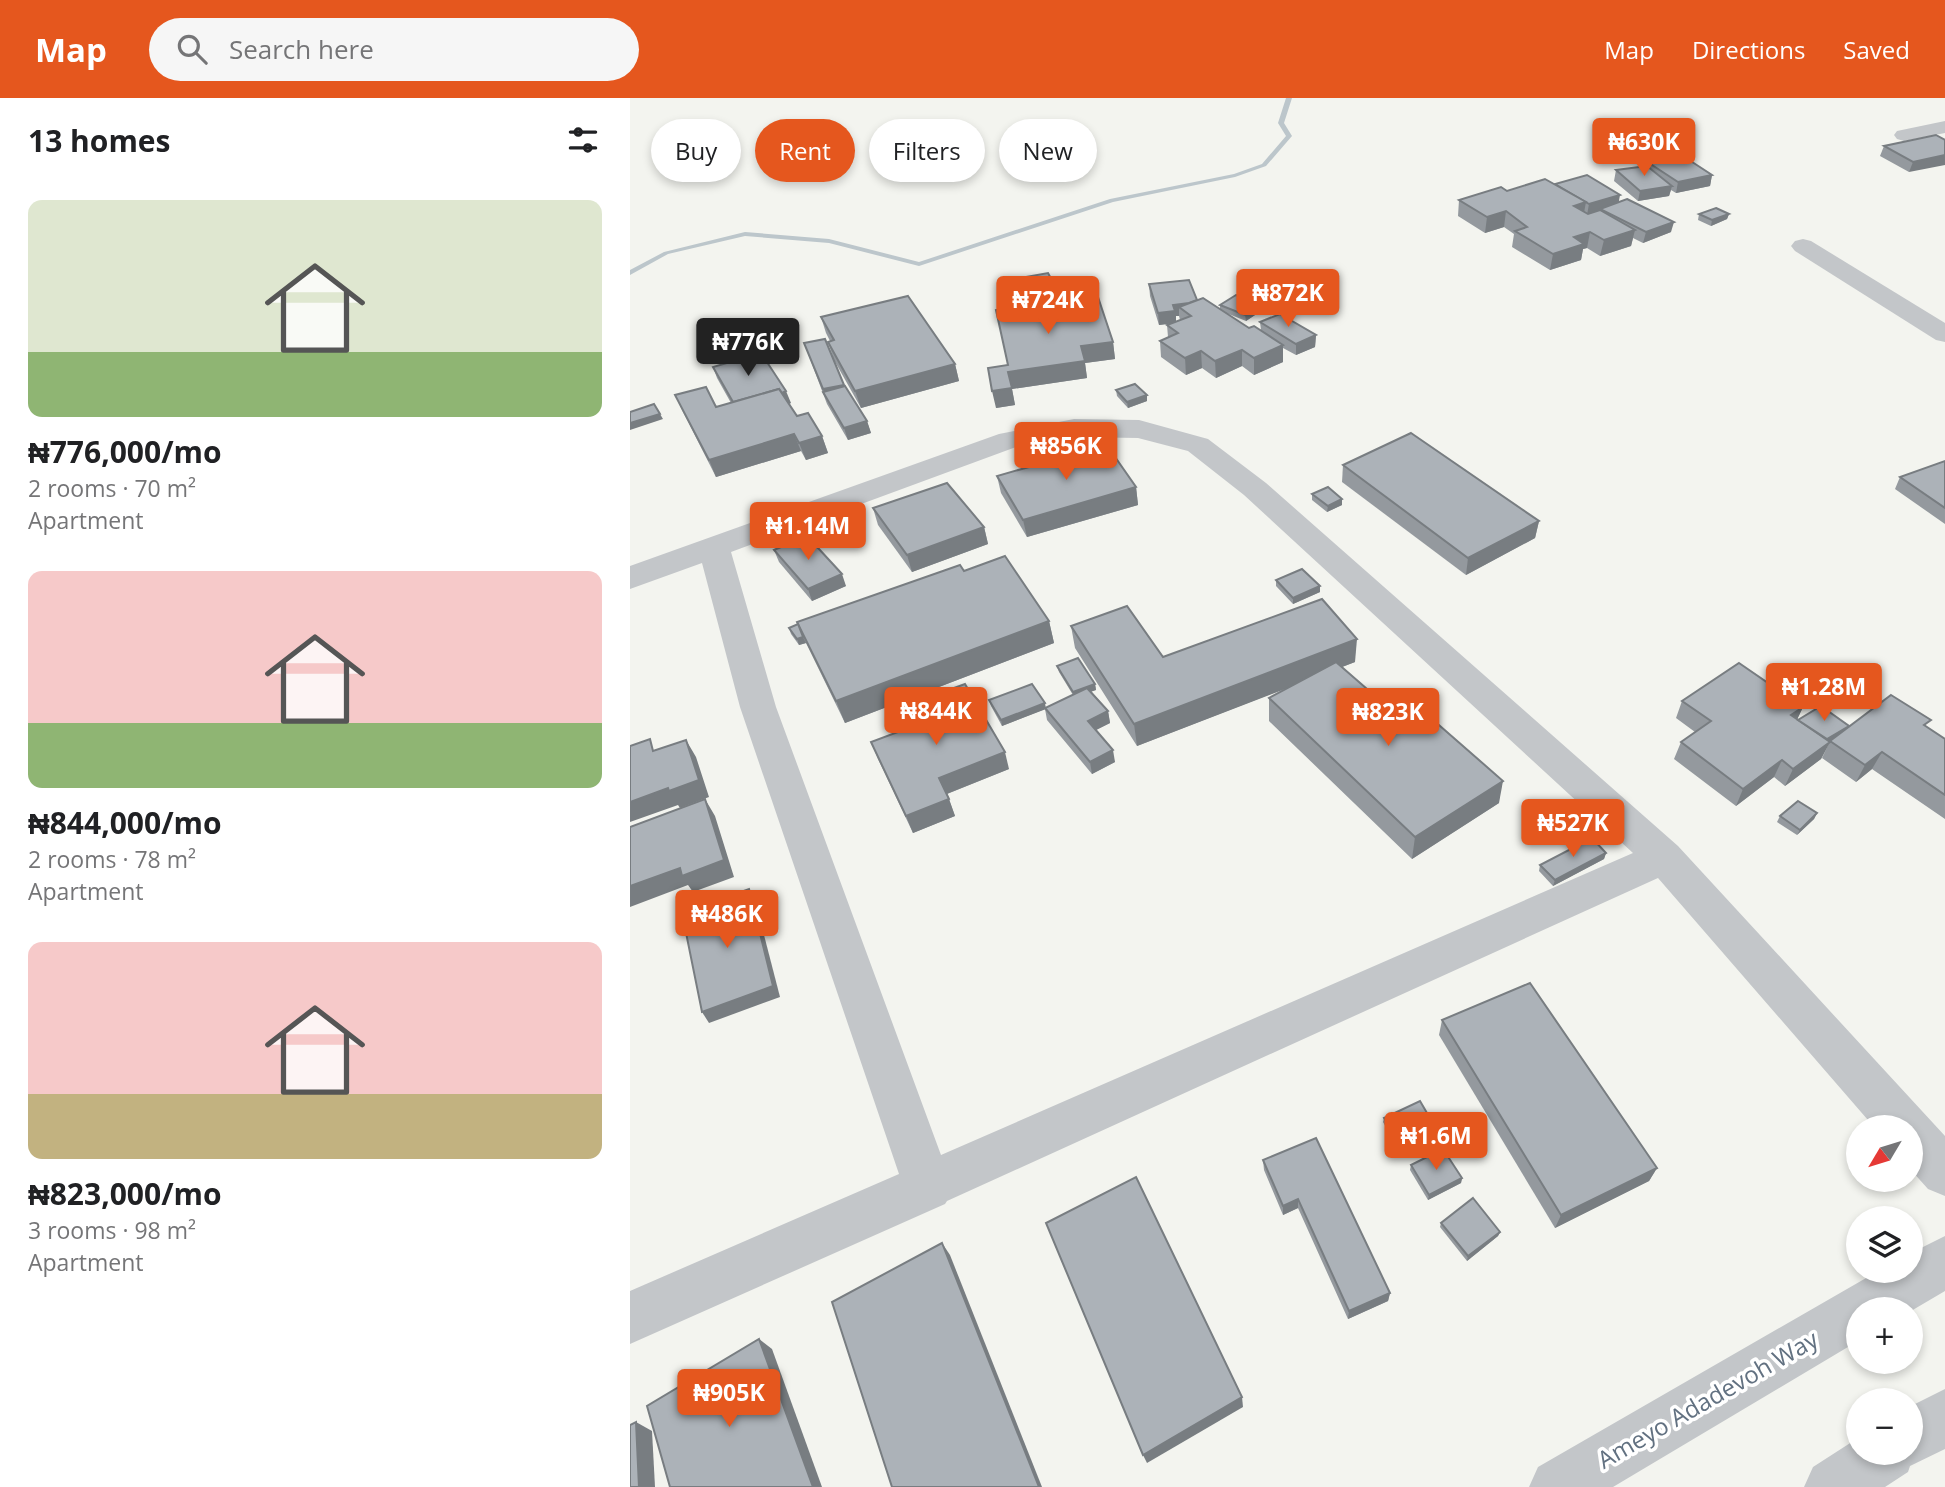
<!DOCTYPE html>
<meta charset="utf-8">
<style>
:root{--surface:#fff;--page:#f6f6f6;--text:#202124;--muted:#757577;--accent:#e5571e}
body{margin:0;font-family:"Open Sans",sans-serif;background:var(--page);color:var(--text);height:100vh;display:flex;flex-direction:column;font-size:26px;white-space:nowrap}
*{box-sizing:border-box;margin:0}
p{font-size:23px;color:var(--muted)}
.icon{flex:none;width:38px;height:38px;fill:none;stroke:currentColor;stroke-width:2;stroke-linecap:round;stroke-linejoin:round}
.map{position:relative;flex:1;overflow:hidden}
.details{display:flex;flex-direction:column;background:var(--surface);width:630px}
.details>*{flex:none}
.hud{position:absolute;left:21px;top:21px;width:665px;height:63px;display:flex;gap:14px}
.needle{width:46px;rotate:232deg}
.tools{position:absolute;left:1216px;top:1017px;display:grid;gap:14px}
.tools a{display:grid;place-items:center;width:77px;height:77px;border-radius:50%;background:var(--surface);box-shadow:0 4px 10px #0003;font-size:35px}
.price{position:absolute;translate:-50% -60px;padding:0 16px;border-radius:7px;background:var(--accent);color:#fff;font-size:23px;line-height:46px;filter:drop-shadow(0 2px 4px #0008)}
.price::after{content:'';position:absolute;left:50%;top:42px;width:21px;height:16px;margin-left:-10px;background:inherit;clip-path:polygon(0 0,100% 0,50% 100%)}
.price.selected{background:#222;color:#fff}
ul{padding:0;list-style:none}
li{display:grid;align-content:center;gap:14px;height:371px;padding:0 28px}
li span{display:grid;place-items:center;height:217px;border-radius:14px;color:#555}
li>.icon{margin-inline-start:auto}
span .icon{width:126px;height:126px;fill:#fffc;stroke-width:1}
li b{font-size:30px}
h2{display:flex;justify-content:space-between;align-items:center;height:84px;padding:0 28px;font-size:30px}
.tag{padding:0 24px;border-radius:32px;background:var(--surface);box-shadow:0 4px 10px #0003;font-size:24px;line-height:63px}
.tag.selected{background:var(--accent);color:#fff}
header{display:flex;align-items:center;gap:42px;box-sizing:border-box;height:98px;padding:0 35px;background:var(--accent);color:#fff}
header strong{font-size:33px}
nav{display:flex;gap:38px;margin-inline-start:auto;font-size:24px}
.search{width:490px;height:63px;background:var(--page);display:flex;align-items:center;gap:18px;box-sizing:border-box;padding:0 24px;border-radius:38px;color:var(--muted);font-size:26px}
main{display:flex;flex:1;min-height:0}
.map>svg:first-child{display:block}
.lines{fill:none;stroke-linecap:round;stroke-linejoin:round}
.stream{fill:#bcc6cb;fill-rule:evenodd}
.minor{fill:#c3c6c9;fill-rule:evenodd}
.wall{fill:#94999e;fill-rule:evenodd}
.shaded-wall{fill:#787d81}
.building{fill:#acb2b8;stroke:#787d81;stroke-width:2}
.labels{text-anchor:middle;stroke-width:7;stroke-linejoin:round;paint-order:stroke}
.near-street-label{font-size:24px;fill:#627181;stroke:#fff}
</style>
<header>
<strong>Map</strong>
<div class="search"><svg class="icon" aria-label="search" viewBox="0 0 24 24"><circle cx="10" cy="10" r="6"/><path d="M15 15l6 6"/></svg>Search here</div>
<nav><a>Map</a><a>Directions</a><a>Saved</a></nav>
</header>
<main>
<section class="details">
<h2>13 homes<svg class="icon" aria-label="filters" viewBox="0 0 24 24"><path d="M4 7h16M4 17h16"/><circle cx="9" cy="7" r="2"/><circle cx="15" cy="17" r="2"/></svg></h2>
<ul>
<li><span style="background:linear-gradient(#dfe7d0 70%,#8fb573 0)"><svg class="icon" aria-label="home" viewBox="0 0 24 24"><path d="M3 11l9-7 9 7M6 9v11h12V9"/></svg></span><div><b>₦776,000/mo</b><p>2 rooms · 70 m²</p><p>Apartment</p></div></li>
<li><span style="background:linear-gradient(#f6c9c9 70%,#8fb573 0)"><svg class="icon" aria-label="home" viewBox="0 0 24 24"><path d="M3 11l9-7 9 7M6 9v11h12V9"/></svg></span><div><b>₦844,000/mo</b><p>2 rooms · 78 m²</p><p>Apartment</p></div></li>
<li><span style="background:linear-gradient(#f6c9c9 70%,#c2b280 0)"><svg class="icon" aria-label="home" viewBox="0 0 24 24"><path d="M3 11l9-7 9 7M6 9v11h12V9"/></svg></span><div><b>₦823,000/mo</b><p>3 rooms · 98 m²</p><p>Apartment</p></div></li>
</ul>
</section>
<div class="map">
<svg width="1315" height="1389" viewBox="0 0 1315 1389">
<rect width="100%" height="100%" fill="#f3f4ef"/>
<g class="lines">
<path class="stream" d="M656,0H662L654,25L662,38L636,68L605,79L483,104L289,168L199,145L115,138L38,156L0,177V172L34,154L115,134L199,141L289,164L480,101L604,76L632,66L656,38L648,25Z"/>
<g class="minor">
<path d="M1315,23V35L1274,43L1267,41L1264,37L1267,33Z"/>
<path d="M1173,141L1181,143L1315,225V244L1306,242L1165,153L1161,148L1165,143Z"/>
<path d="M444,321L509,322L578,341L636,385L1048,748L1315,1038V1098L1298,1091L1281,1072V1029H1244L1028,780L317,1103L315,1106L0,1246V1193L269,1076L110,609L72,465L0,491V468L369,336ZM444,339L508,340L558,353L614,397L1003,755L311,1057L146,609L101,454L386,349Z"/>
<path d="M1315,1138V1193L1281,1213L1228,1211V1243L983,1389H899L908,1369L1250,1172H1281V1155Z"/>
<path d="M1315,1291V1351L1280,1368L1278,1374L1255,1389H1174L1183,1369L1228,1340V1354H1281V1308Z"/>
</g>
</g>
<g class="wall">
<path d="M1306,37L1279,74L1250,58L1254,48Z"/>
<path d="M1019,65L1082,77L1080,88L1046,95L1041,92L1039,98L1008,103L984,83L986,72L1018,69Z"/>
<path d="M925,86L989,104L1041,134L1013,145L1003,140L1001,148L970,158L957,150L953,151L951,162L920,172L882,149L884,136L874,129L855,135L828,118L829,102L877,93L925,87Z"/>
<path d="M1069,116H1099L1097,121L1081,128L1068,122Z"/>
<path d="M373,183L431,199L432,204L483,244L485,261L455,265L457,280L382,291L385,307L366,310L378,267L383,210L375,194Z"/>
<path d="M519,186L567,202L590,211V207L631,213L616,223L596,215L619,230L631,232L630,224L686,237L685,249L666,257L653,250V264L624,277L612,268L586,280L572,270L556,277L531,259L530,243L538,239L537,227L543,225L529,227L520,198ZM546,218H549L550,222L546,224Z"/>
<path d="M191,219L325,266L329,283L231,310L204,262L214,288L237,323L241,335L218,342L197,306L174,245L203,259L198,244L200,243L196,235Z"/>
<path d="M83,269L161,305L159,306L167,318L192,338L198,355L176,362L171,353L86,379L53,314L45,297L86,309L101,305L87,280Z"/>
<path d="M486,292L517,303L498,310L487,298Z"/>
<path d="M1315,363V426L1265,391L1270,379Z"/>
<path d="M713,367L909,423L905,440L836,477L712,384Z"/>
<path d="M367,378L506,389L508,407L397,439L371,395Z"/>
<path d="M682,396L712,407L697,414L682,402Z"/>
<path d="M243,410L354,429L358,446L282,474L248,427Z"/>
<path d="M144,452L216,488L182,503L149,464Z"/>
<path d="M334,473L419,523L424,545L215,625L176,545L169,547L161,536L159,530Z"/>
<path d="M646,482L690,488V494L663,506L646,488Z"/>
<path d="M441,528L533,559L725,564L712,569L869,705L782,761L639,623V600L659,589L507,648L445,550Z"/>
<path d="M427,568L465,586L466,592L461,593L478,613L480,625L466,632L485,664L462,676L417,622L415,611L372,628L361,608L359,602L416,610L443,597L429,574Z"/>
<path d="M1052,603L1173,609L1167,621L1219,628L1217,630L1297,629L1315,641V721L1242,671L1226,684L1192,660L1200,643L1191,661L1155,688L1144,679L1106,708L1044,661L1051,644L1065,634L1046,620Z"/>
<path d="M274,608L379,671L317,696L325,718L283,735L248,661L241,644L282,629Z"/>
<path d="M1187,715L1184,721L1167,737L1147,724L1150,718Z"/>
<path d="M976,755L974,761L923,788L909,773L910,767Z"/>
<path d="M812,922L1027,1070L1019,1083L925,1130L809,937Z"/>
<path d="M754,1020L803,1032L767,1049L753,1024Z"/>
<path d="M633,1062L760,1195L758,1203L718,1221L668,1110L653,1117L634,1072Z"/>
<path d="M781,1067L832,1080L831,1085L798,1102L780,1072Z"/>
<path d="M811,1125L870,1134L868,1138L837,1163L810,1129Z"/>
</g>
<g class="shaded-wall">
<path d="M1315,57V67L1279,74L1283,64Z"/>
<path d="M1082,77L1080,88L1046,95L1048,84Z"/>
<path d="M1042,88L1039,98L1008,103L1010,93Z"/>
<path d="M990,97L988,108L970,111L969,113L957,117L959,106Z"/>
<path d="M956,104L953,120L944,108Z"/>
<path d="M876,113L874,129L855,135L857,119Z"/>
<path d="M1099,116L1097,121L1081,128L1082,122Z"/>
<path d="M1044,124L1041,134L1013,145L1016,134Z"/>
<path d="M1005,132L1001,148L970,158L974,142Z"/>
<path d="M960,134L957,150L953,151L951,162L920,172L923,156L944,139Z"/>
<path d="M431,199L433,210L388,219L385,207Z"/>
<path d="M567,204L549,209V218H546V225L529,227L528,215L543,207Z"/>
<path d="M631,207V213L616,223L615,217Z"/>
<path d="M686,237L685,249L666,257V246Z"/>
<path d="M483,244L485,261L455,265L457,280L382,291L385,307L366,310L362,293L378,274L451,248Z"/>
<path d="M653,247V264L624,277V260Z"/>
<path d="M612,252V268L586,280L585,263Z"/>
<path d="M571,253L572,270L556,277L555,260Z"/>
<path d="M325,266L329,283L231,310L225,293Z"/>
<path d="M214,287L218,298L194,296L193,291Z"/>
<path d="M156,293L161,305L110,320L106,308Z"/>
<path d="M517,297V303L498,310L497,304Z"/>
<path d="M30,316L33,321L0,332V325Z"/>
<path d="M237,323L241,335L218,342L214,330Z"/>
<path d="M164,336L171,353L86,379L79,362Z"/>
<path d="M192,338L198,355L176,362L169,345Z"/>
<path d="M506,389L508,407L397,439L393,422Z"/>
<path d="M712,401V407L697,414L698,408Z"/>
<path d="M909,423L905,440L836,477L838,460Z"/>
<path d="M354,429L358,446L282,474L277,457Z"/>
<path d="M212,476L216,488L182,503L178,491Z"/>
<path d="M690,488V494L663,506V500Z"/>
<path d="M419,523L424,545L215,625L206,603Z"/>
<path d="M173,539L176,545L169,547L167,541Z"/>
<path d="M727,541L725,564L507,648L504,626Z"/>
<path d="M465,586L466,592L444,600L443,594Z"/>
<path d="M415,605L416,611L372,628L371,622Z"/>
<path d="M1173,609L1166,624L1161,617Z"/>
<path d="M478,613L480,625L460,635L458,623Z"/>
<path d="M1219,628L1215,634L1200,644L1191,661L1155,688L1163,671L1193,644Z"/>
<path d="M56,642L66,659L79,699L50,710L48,707L0,724V704Z"/>
<path d="M483,652L485,664L462,676L460,664Z"/>
<path d="M375,654L379,671L314,697L309,680Z"/>
<path d="M1252,654L1242,671L1226,684L1235,667Z"/>
<path d="M1152,662L1144,679L1106,708L1113,691Z"/>
<path d="M873,683L869,705L782,761L785,739Z"/>
<path d="M75,701L85,718L104,779L63,794L58,787L0,809V788Z"/>
<path d="M319,701L325,718L283,735L276,718Z"/>
<path d="M1187,715L1184,721L1167,737L1170,732Z"/>
<path d="M976,755L974,761L923,788L925,782Z"/>
<path d="M119,791L125,802L150,899L79,925L72,914Z"/>
<path d="M804,1027L803,1032L767,1049L768,1044Z"/>
<path d="M1027,1070L1019,1083L925,1130L931,1117Z"/>
<path d="M832,1080L831,1085L798,1102L799,1097Z"/>
<path d="M668,1101V1110L653,1117V1108Z"/>
<path d="M870,1134L868,1138L837,1163L838,1158Z"/>
<path d="M312,1145L320,1157L412,1389H409Z"/>
<path d="M760,1195L758,1203L718,1221L719,1213Z"/>
<path d="M129,1241L142,1251L192,1389H183Z"/>
<path d="M612,1299L613,1309L517,1365L513,1357Z"/>
<path d="M6,1324L22,1333L25,1389H9Z"/>
</g>
<g class="building">
<path d="M1306,37L1315,42V57L1283,64L1254,48Z"/>
<path d="M1053,58L1082,77L1048,84L1019,65Z"/>
<path d="M1017,68L1042,88L1010,93L986,72Z"/>
<path d="M957,77L990,97L959,106L925,86Z"/>
<path d="M915,81L956,104L944,108L958,116L970,112L1005,132L974,142L960,134L944,139L954,146L923,156L885,133L897,129L876,113L857,119L829,102L871,89L877,93Z"/>
<path d="M997,101L1044,124L1016,134L970,111Z"/>
<path d="M1086,110L1099,116L1082,122L1069,116Z"/>
<path d="M418,175L431,199L385,207L373,183Z"/>
<path d="M559,182L567,202L559,205L543,207L545,213L528,215L519,186Z"/>
<path d="M606,197L631,207L615,217L590,207Z"/>
<path d="M278,198L325,266L225,293L198,244L204,242L191,219Z"/>
<path d="M468,199L483,244L451,248L455,263L378,274L382,290L362,293L358,270L378,267L366,212Z"/>
<path d="M573,200L619,230L624,228L653,247L624,260L612,252L585,263L571,253L555,260L530,243L548,235L537,227L561,218L549,209Z"/>
<path d="M650,216L686,237L666,246L630,224Z"/>
<path d="M195,241L214,287L193,291L174,245Z"/>
<path d="M131,255L156,293L152,295L149,291L103,304L83,269Z"/>
<path d="M505,286L517,297L497,304L486,292Z"/>
<path d="M215,288L237,323L214,330L193,294Z"/>
<path d="M76,289L86,309L149,291L167,318L178,315L192,338L169,345L164,336L79,362L45,297Z"/>
<path d="M24,306L30,316L0,325V314Z"/>
<path d="M781,335L909,423L838,460L713,367Z"/>
<path d="M476,346L506,389L393,422L367,378L438,358Z"/>
<path d="M1315,363V410L1270,379Z"/>
<path d="M317,385L354,429L277,457L243,410Z"/>
<path d="M698,389L712,401L698,408L682,396Z"/>
<path d="M177,438L212,476L178,491L144,452Z"/>
<path d="M375,458L419,523L206,603L167,524L330,467L334,473Z"/>
<path d="M672,471L690,488L663,500L646,482Z"/>
<path d="M692,501L727,541L504,626L441,528L497,508L533,559Z"/>
<path d="M168,526L173,539L167,541L159,530Z"/>
<path d="M448,560L465,586L443,594L427,568Z"/>
<path d="M706,564L752,604L770,593L873,683L785,739L639,600Z"/>
<path d="M1109,565L1173,609L1161,617L1200,644L1163,671L1152,662L1113,691L1051,644L1081,623L1052,603Z"/>
<path d="M335,586L375,654L309,680L319,701L276,718L241,644L284,628L274,608Z"/>
<path d="M402,586L415,605L371,622L359,602Z"/>
<path d="M457,590L478,613L458,623L483,652L460,664L415,610Z"/>
<path d="M1261,597L1301,622L1294,627L1315,641V697L1252,654L1235,667L1200,643Z"/>
<path d="M1191,608L1219,628L1197,641L1168,622Z"/>
<path d="M20,641L23,653L56,642L69,682L39,693L38,690L0,704V648Z"/>
<path d="M75,701L94,762L52,778L50,770L0,788V729Z"/>
<path d="M1168,703L1187,715L1170,732L1150,718Z"/>
<path d="M962,740L976,755L925,782L910,767Z"/>
<path d="M119,791L143,888L72,914L52,815Z"/>
<path d="M900,885L1027,1070L931,1117L812,922Z"/>
<path d="M790,1003L804,1027L768,1044L754,1020Z"/>
<path d="M686,1040L760,1195L719,1213L668,1101L653,1108L633,1062Z"/>
<path d="M813,1051L832,1080L799,1097L781,1067Z"/>
<path d="M506,1079L612,1299L513,1357L416,1125Z"/>
<path d="M843,1100L870,1134L838,1158L811,1125Z"/>
<path d="M312,1145L409,1389H262L202,1204Z"/>
<path d="M129,1241L183,1389H40L17,1308Z"/>
<path d="M6,1324L9,1389H0V1327Z"/>
</g>
<g class="labels">
<g class="near-street-label">
<text transform="translate(1078 1302) rotate(-30)" y="8">Ameyo Adadevoh Way</text>
</g>
</g>
</svg>
<div class="tools">
<a><svg class="needle" viewBox="-14 -14 28 28"><path d="M0-13l5 13h-10z" fill="#e53935"/><path d="M0 13l5-13h-10z" fill="#757577"/></svg></a>
<a><svg class="icon" aria-label="layers" viewBox="0 0 24 24"><path d="M12 4l9 5-9 5-9-5zM3 14l9 5 9-5"/></svg></a>
<a>+</a>
<a>−</a>
</div>
<b class="price" style="left:1014px;top:80px">₦630K</b>
<b class="price" style="left:658px;top:231px">₦872K</b>
<b class="price" style="left:418px;top:238px">₦724K</b>
<b class="price selected" style="left:118px;top:280px">₦776K</b>
<b class="price" style="left:436px;top:384px">₦856K</b>
<b class="price" style="left:178px;top:464px">₦1.14M</b>
<b class="price" style="left:1194px;top:625px">₦1.28M</b>
<b class="price" style="left:306px;top:649px">₦844K</b>
<b class="price" style="left:758px;top:650px">₦823K</b>
<b class="price" style="left:943px;top:761px">₦527K</b>
<b class="price" style="left:97px;top:852px">₦486K</b>
<b class="price" style="left:806px;top:1074px">₦1.6M</b>
<b class="price" style="left:99px;top:1331px">₦905K</b>
<div class="hud">
<a class="tag">Buy</a>
<a class="tag selected">Rent</a>
<a class="tag">Filters</a>
<a class="tag">New</a>
</div>
</div>
</main>
